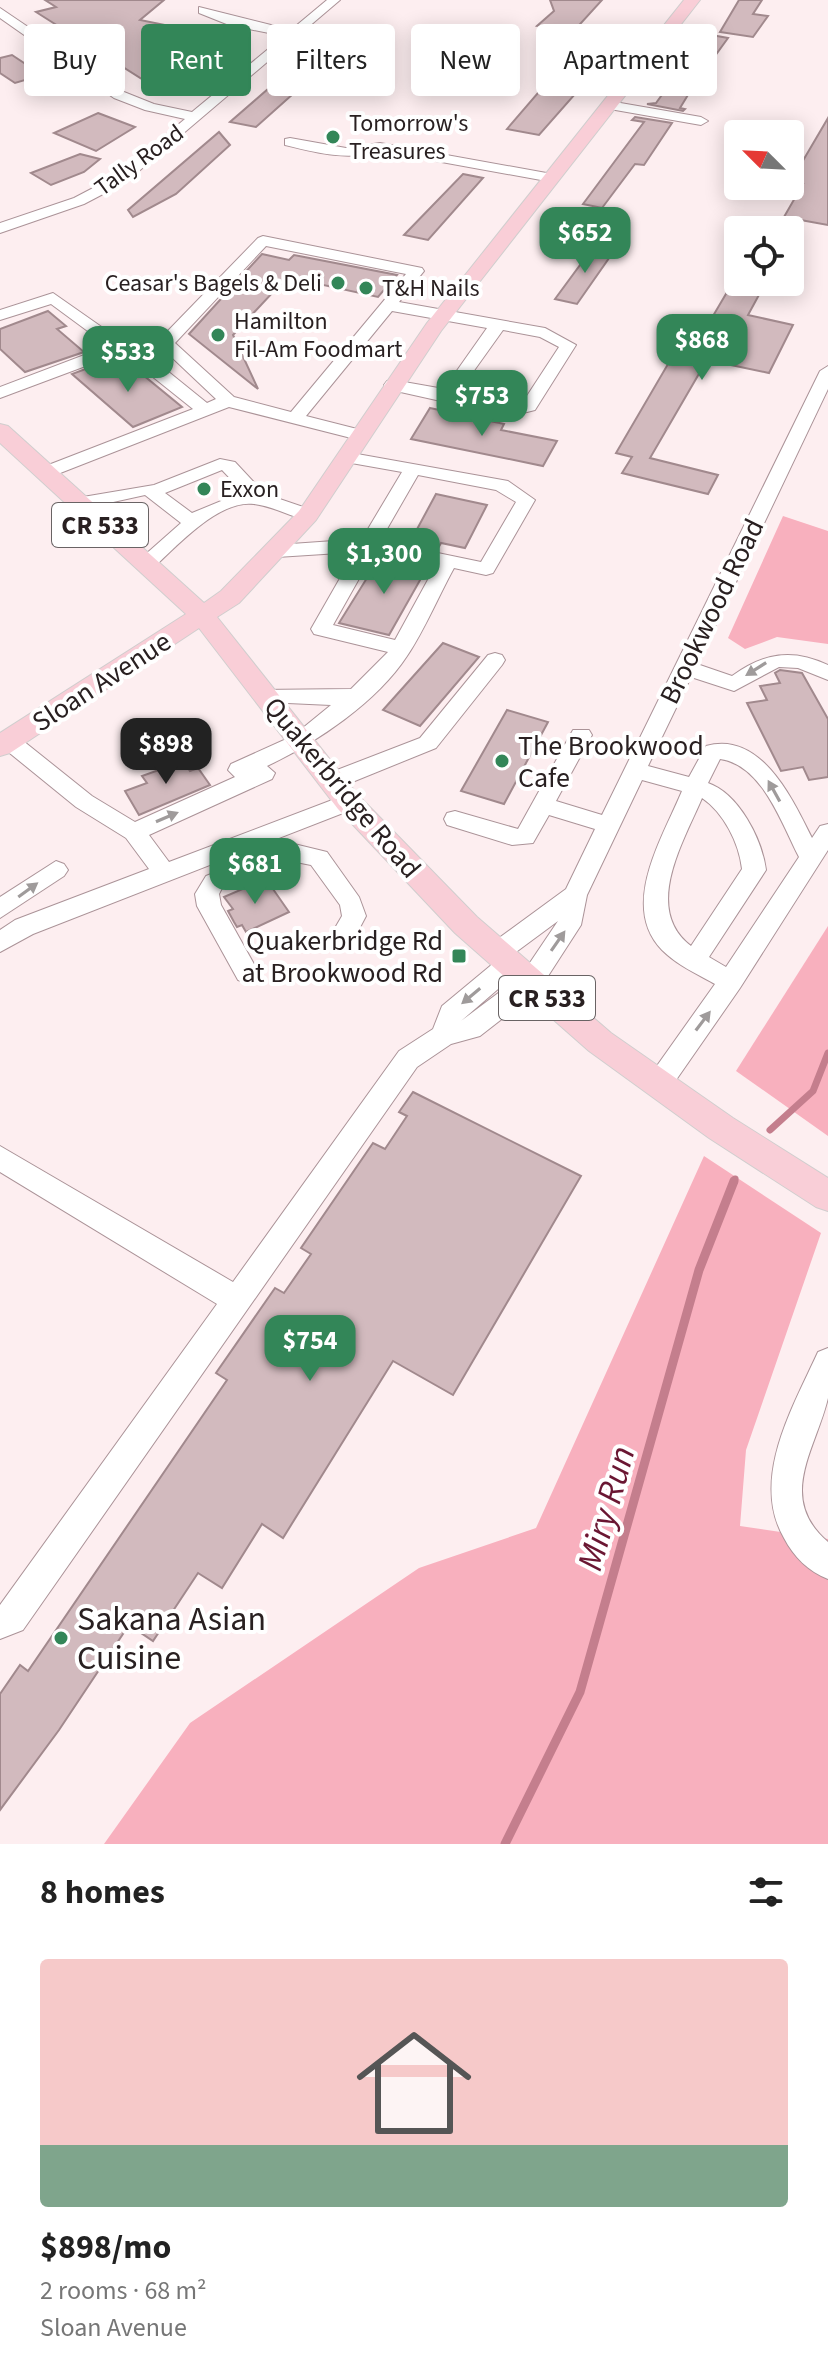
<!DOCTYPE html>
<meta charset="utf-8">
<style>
:root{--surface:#fff;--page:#f6f6f6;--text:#222;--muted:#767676;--accent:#338658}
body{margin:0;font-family:"Source Sans 3",sans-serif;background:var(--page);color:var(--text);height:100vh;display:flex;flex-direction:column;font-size:30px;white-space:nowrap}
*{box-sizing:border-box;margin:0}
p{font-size:26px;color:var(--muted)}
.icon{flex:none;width:44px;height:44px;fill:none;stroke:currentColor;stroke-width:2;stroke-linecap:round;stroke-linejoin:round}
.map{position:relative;height:1844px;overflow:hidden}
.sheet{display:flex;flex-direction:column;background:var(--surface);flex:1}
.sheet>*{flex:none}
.guide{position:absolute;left:24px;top:24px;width:780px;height:72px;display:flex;gap:16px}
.needle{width:52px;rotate:294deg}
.buttons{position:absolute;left:724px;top:120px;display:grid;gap:16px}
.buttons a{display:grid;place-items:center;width:80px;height:80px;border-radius:8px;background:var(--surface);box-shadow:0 4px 20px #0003;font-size:40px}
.price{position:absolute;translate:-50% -68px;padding:0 18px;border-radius:16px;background:var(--accent);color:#fff;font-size:26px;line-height:52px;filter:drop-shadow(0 2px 4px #0008)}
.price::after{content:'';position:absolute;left:50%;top:48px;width:24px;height:18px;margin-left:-12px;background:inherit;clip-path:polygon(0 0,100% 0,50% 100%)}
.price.current{background:#222;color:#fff}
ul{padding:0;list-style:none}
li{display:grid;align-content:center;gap:16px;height:424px;padding:0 40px}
li span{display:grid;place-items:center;height:248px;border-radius:8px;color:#555}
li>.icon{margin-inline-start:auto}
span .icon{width:144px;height:144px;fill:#fffc;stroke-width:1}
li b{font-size:34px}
h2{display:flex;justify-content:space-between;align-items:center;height:96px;padding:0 40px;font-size:34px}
.chip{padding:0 28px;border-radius:8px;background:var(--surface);box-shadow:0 4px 20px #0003;font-size:28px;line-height:72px}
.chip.current{background:var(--accent);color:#fff}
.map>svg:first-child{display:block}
.green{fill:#f8b0be}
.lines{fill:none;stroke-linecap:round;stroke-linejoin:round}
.stream-far1{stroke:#c47e8d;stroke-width:7}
.stream{stroke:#c47e8d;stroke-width:9}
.building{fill:#d2babe;stroke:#a1898d;stroke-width:2}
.minor-casing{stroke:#ab9398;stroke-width:2}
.major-casing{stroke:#d0cece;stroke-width:2}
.minor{fill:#fff;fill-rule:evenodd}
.major{fill:#f9ced7;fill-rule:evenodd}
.oneway{fill:#9f9b9b}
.poi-dot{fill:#338658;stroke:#fff;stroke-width:3}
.labels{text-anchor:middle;stroke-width:8;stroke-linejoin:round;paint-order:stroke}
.far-poi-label{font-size:24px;fill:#292021;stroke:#fff;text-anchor:start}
.far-street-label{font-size:24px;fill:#292021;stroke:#fff}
.shield{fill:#fff;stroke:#696364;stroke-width:2}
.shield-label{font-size:26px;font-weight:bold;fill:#292021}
.street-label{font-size:28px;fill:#292021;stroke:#fff}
.poi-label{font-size:28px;fill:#292021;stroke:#fff;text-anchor:start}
.near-poi-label{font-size:34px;fill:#292021;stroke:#fff;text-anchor:start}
.near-water-label{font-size:36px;font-style:italic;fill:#6a1632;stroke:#fff}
</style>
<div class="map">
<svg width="828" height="1844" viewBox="0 0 828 1844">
<rect width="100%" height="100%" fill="#fdeef0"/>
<g class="green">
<path d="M783,516L828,531V644L777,637L745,649L728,638Z"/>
<path d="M828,926V1136L736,1071Z"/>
<path d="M704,1156L821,1233L746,1450L740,1526L828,1539V1844H104L190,1723L419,1568L536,1528Z"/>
</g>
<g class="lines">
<g class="stream-far1">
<path d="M770,1130L813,1091L828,1053"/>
<path d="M734,1183L735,1179"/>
</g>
<path class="stream" d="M505,1844L580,1692L699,1270L734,1181"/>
</g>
<g class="building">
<path d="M45,0H164L140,20L244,41L180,93L153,86L36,12L56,7Z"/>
<path d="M550,0H602L572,33L537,26L554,11Z"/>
<path d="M739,0H762L753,14L768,16L753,37L720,32Z"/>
<path d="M706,34L728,38L694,85L680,108L685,109L683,111L647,104L656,103Z"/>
<path d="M12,55L42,75L15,83L0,73V58Z"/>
<path d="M307,55L331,60L256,127L230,122Z"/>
<path d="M543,87L576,93L539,135L507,129Z"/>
<path d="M98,113L135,127L96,151L54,133Z"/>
<path d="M635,117L672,123L644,165L635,164L602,208L583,204L644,122L632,120Z"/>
<path d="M828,118V225L784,217L803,184L791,181Z"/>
<path d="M219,132L230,145L176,194L133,217L128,210Z"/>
<path d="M80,154L100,159L84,172L51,185L31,173Z"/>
<path d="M463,174L483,178L428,240L404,235Z"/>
<path d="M594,246L614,251L577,304L555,299Z"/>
<path d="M262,254L289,260L294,255L397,275L378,297L287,277L233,335L258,389L189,334Z"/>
<path d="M733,282H766L748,315L793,325L769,373L707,360L650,458L718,475L708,494L622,473L632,457L616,453L675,352L690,355Z"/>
<path d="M48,311L66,326L57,329L84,352L25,372L0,349V329Z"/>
<path d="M99,364L111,375L132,366L182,407L133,427L72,374Z"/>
<path d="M430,408L504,424L501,430L557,441L543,466L411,439Z"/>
<path d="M436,494L487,505L465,548L441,543L437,550L409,544Z"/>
<path d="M380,557L428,566L389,635L339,623Z"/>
<path d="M443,643L479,657L420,726L383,710Z"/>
<path d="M780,670L802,673L828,719V777L809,780L803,767L781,771L747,703L767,700L760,686L780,683L775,673Z"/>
<path d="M507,710L548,722L504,804L461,791Z"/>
<path d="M181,758L190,771L198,768L210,785L139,815L125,791L147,783L142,776L159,770L157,767Z"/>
<path d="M266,879L289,912L246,932L242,925L237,927L234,922L228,911L233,909L224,897Z"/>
<path d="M413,1092L581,1176L453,1395L393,1361L283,1538L262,1524L222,1588L198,1573L153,1641L129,1625L59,1730L0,1810V1694L20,1665L28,1671L227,1380L216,1373L275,1288L284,1293L311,1254L301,1248L373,1143L385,1149L407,1116L399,1112Z"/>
</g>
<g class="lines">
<defs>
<g id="minor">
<path d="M327,0H340L126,182L84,204L0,233V223L74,198L116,176L185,119L145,110L114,98L0,18V8L124,92L154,104L192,112L284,36L229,25L199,13V7L291,30Z"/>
<path d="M609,101L701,117L708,121L701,125L604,108L602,105Z"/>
<path d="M290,138L346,148L380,143L552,174L559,178L552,182L381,151C348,161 317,153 285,145V139Z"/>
<path d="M263,236L422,268L424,271L399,302L545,328L576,345L535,410L519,414H499L387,389L384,385L387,381L393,380L444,389L487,328L392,311L306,416L365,431L368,435L365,439L359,440L229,407L50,477H38L35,473L38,469L193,409L148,373L146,369L148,365H160L207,403L216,399L162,348L123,352L0,398V387L108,346L51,304L0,320V310L53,293L123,342L161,338L258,238ZM266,246L406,274L291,412L234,397L175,343ZM503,330L540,337L559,347L523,402L499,403L458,393Z"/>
<path d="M828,366V389L697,664L732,676C764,653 792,648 828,665V680L798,668L779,667L734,691L691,677L648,766L689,777L706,746C761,730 793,800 812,838L820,826L828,824V850L740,988L667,1093L658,1096L649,1093L645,1085L649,1077L715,984C697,974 677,965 662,950C619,906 663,837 682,791L642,780L587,895L581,925L539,990L480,1036L451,1044L417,1067L23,1630L0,1639V1605L217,1304L0,1172V1146L233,1282L399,1051L433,1029L442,1006L495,962L488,960L485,953L488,946L566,889L595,829L549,815L533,843L512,845L447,825L444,819L447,813L455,811L518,829L573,730H589L592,735L556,801L602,815L820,371ZM720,759C763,765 782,825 799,857L726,967L709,957L766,870C762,839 739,794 708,783ZM702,798C724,813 739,843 742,869L691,946C642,909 684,841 702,798ZM558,921L521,976L461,1021L519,971L522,964L519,957L512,955Z"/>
<path d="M346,452L508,481L535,500L493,573L486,575L454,568C438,597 425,629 407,656C377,702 316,743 267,766L275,773L272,779L149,835L169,862L348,794L356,796L359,802L356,808L33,934L0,952V930L15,920L149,869L126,838L76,807L1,746V736H17L92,796L135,822L235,777L228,770L231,764L293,736L331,705L266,702L259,700L255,695L259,690L351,689L388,652L314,634L311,629L355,552L277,557L267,551L277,545L362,539L402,472L340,461L337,457ZM418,475L496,490L516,502L481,562L380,541ZM374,552L436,565L395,640L333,625Z"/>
<path d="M220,459L235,462L265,494L315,511L317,515L308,521C290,516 272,506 254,504C219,499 176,547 152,569L145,571L135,565L138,561L181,523L145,495L77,510L68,504L77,498L154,485ZM222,470L243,492L192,513L165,493Z"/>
<path d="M495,653L502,655L505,660L502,665L436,748L340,787H324L321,781L324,775L420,738L488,655Z"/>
<path d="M290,843L327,852L359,897L366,916L356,935L347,937L338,935L335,928L342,916L340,905L311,865L291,861L222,888L219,894L221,905L259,973L256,980L247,983L238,980L197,906L195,894L206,876Z"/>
<path d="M56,861L64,864L68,870L64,876L0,918V897Z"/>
<path d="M828,1348C828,1363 828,1383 828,1398C816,1449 776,1498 828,1542V1579C808,1571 794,1557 784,1538C750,1479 793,1407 818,1352Z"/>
</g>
<path id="major" d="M684,0H700L441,331L316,520L239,603L217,617L358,795L477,917L611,1033L733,1118L828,1178V1211L816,1207L709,1138L589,1051L455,933L338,809L199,628L10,753L0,756V733L186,614L0,443V424L8,426L204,603L221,591L299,511L427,323Z"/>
</defs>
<use href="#minor" class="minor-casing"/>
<use href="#major" class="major-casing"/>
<use href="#minor" class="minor"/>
<use href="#major" class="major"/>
</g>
<defs><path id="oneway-solid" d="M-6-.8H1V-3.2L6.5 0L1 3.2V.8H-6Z" transform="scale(2)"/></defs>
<g class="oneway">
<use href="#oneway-solid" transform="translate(756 669) rotate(148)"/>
<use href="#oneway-solid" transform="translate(774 791) rotate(-119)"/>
<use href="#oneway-solid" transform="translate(167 817) rotate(-23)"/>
<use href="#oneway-solid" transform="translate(28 890) rotate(-36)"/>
<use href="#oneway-solid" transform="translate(558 941) rotate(-55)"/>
<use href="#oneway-solid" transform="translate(471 996) rotate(140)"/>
<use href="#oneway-solid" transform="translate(703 1021) rotate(-53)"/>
</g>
<g class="poi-dot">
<circle cx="333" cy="137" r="8"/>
<circle cx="338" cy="283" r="8"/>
<circle cx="366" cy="288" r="8"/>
<circle cx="218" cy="335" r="8"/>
<circle cx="204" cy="489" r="8"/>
<circle cx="502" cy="761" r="8"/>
<rect x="451" y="948" width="16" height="16" rx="4"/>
<circle cx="61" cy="1638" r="8"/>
</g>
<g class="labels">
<g class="far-poi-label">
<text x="349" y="131">Tomorrow's<tspan x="349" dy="28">Treasures</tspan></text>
<text x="322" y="291" text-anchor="end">Ceasar's Bagels &amp; Deli</text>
<text x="382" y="296">T&amp;H Nails</text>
<text x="234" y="329">Hamilton<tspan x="234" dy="28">Fil-Am Foodmart</tspan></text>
<text x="220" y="497">Exxon</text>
</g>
<g class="far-street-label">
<text transform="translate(139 160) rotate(-36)" y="8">Tally Road</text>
</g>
<g class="shield">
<rect x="52" y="503" width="96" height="44" rx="6"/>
<rect x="499" y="976" width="96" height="44" rx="6"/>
</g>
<g class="shield-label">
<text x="100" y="534">CR 533</text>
<text x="547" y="1007">CR 533</text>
</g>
<g class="street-label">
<text transform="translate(711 611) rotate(-64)" y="10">Brookwood Road</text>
<text transform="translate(101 681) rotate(-33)" y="10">Sloan Avenue</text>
<text transform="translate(343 787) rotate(50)" y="10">Quakerbridge Road</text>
</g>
<g class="poi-label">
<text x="518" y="755">The Brookwood<tspan x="518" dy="32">Cafe</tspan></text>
<text x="443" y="950" text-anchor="end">Quakerbridge Rd<tspan x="443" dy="32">at Brookwood Rd</tspan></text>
</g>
<g class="near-poi-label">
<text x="77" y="1630">Sakana Asian<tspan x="77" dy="39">Cuisine</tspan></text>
</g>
<g class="near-water-label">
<text transform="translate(605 1508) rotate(-74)" y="13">Miry Run</text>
</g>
</g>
</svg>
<div class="buttons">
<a><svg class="needle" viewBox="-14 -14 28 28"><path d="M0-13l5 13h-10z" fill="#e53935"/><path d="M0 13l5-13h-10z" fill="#767676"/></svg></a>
<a><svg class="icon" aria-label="locate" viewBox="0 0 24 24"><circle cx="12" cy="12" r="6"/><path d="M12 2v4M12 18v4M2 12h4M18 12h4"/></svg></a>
</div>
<b class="price" style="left:585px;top:275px">$652</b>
<b class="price" style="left:702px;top:382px">$868</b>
<b class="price" style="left:128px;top:394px">$533</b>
<b class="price" style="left:482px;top:438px">$753</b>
<b class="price" style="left:384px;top:596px">$1,300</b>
<b class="price current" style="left:166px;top:786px">$898</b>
<b class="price" style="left:255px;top:906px">$681</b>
<b class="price" style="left:310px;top:1383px">$754</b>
<div class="guide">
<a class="chip">Buy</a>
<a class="chip current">Rent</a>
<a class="chip">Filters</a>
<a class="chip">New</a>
<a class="chip">Apartment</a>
</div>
</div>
<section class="sheet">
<h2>8 homes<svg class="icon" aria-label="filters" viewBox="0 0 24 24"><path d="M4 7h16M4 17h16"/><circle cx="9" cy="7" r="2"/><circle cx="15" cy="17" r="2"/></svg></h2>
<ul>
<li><span style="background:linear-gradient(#f6c9c9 75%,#7fa58c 0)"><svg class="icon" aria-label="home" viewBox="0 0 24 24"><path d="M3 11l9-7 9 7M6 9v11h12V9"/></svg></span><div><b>$898/mo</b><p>2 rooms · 68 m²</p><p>Sloan Avenue</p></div></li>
</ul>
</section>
